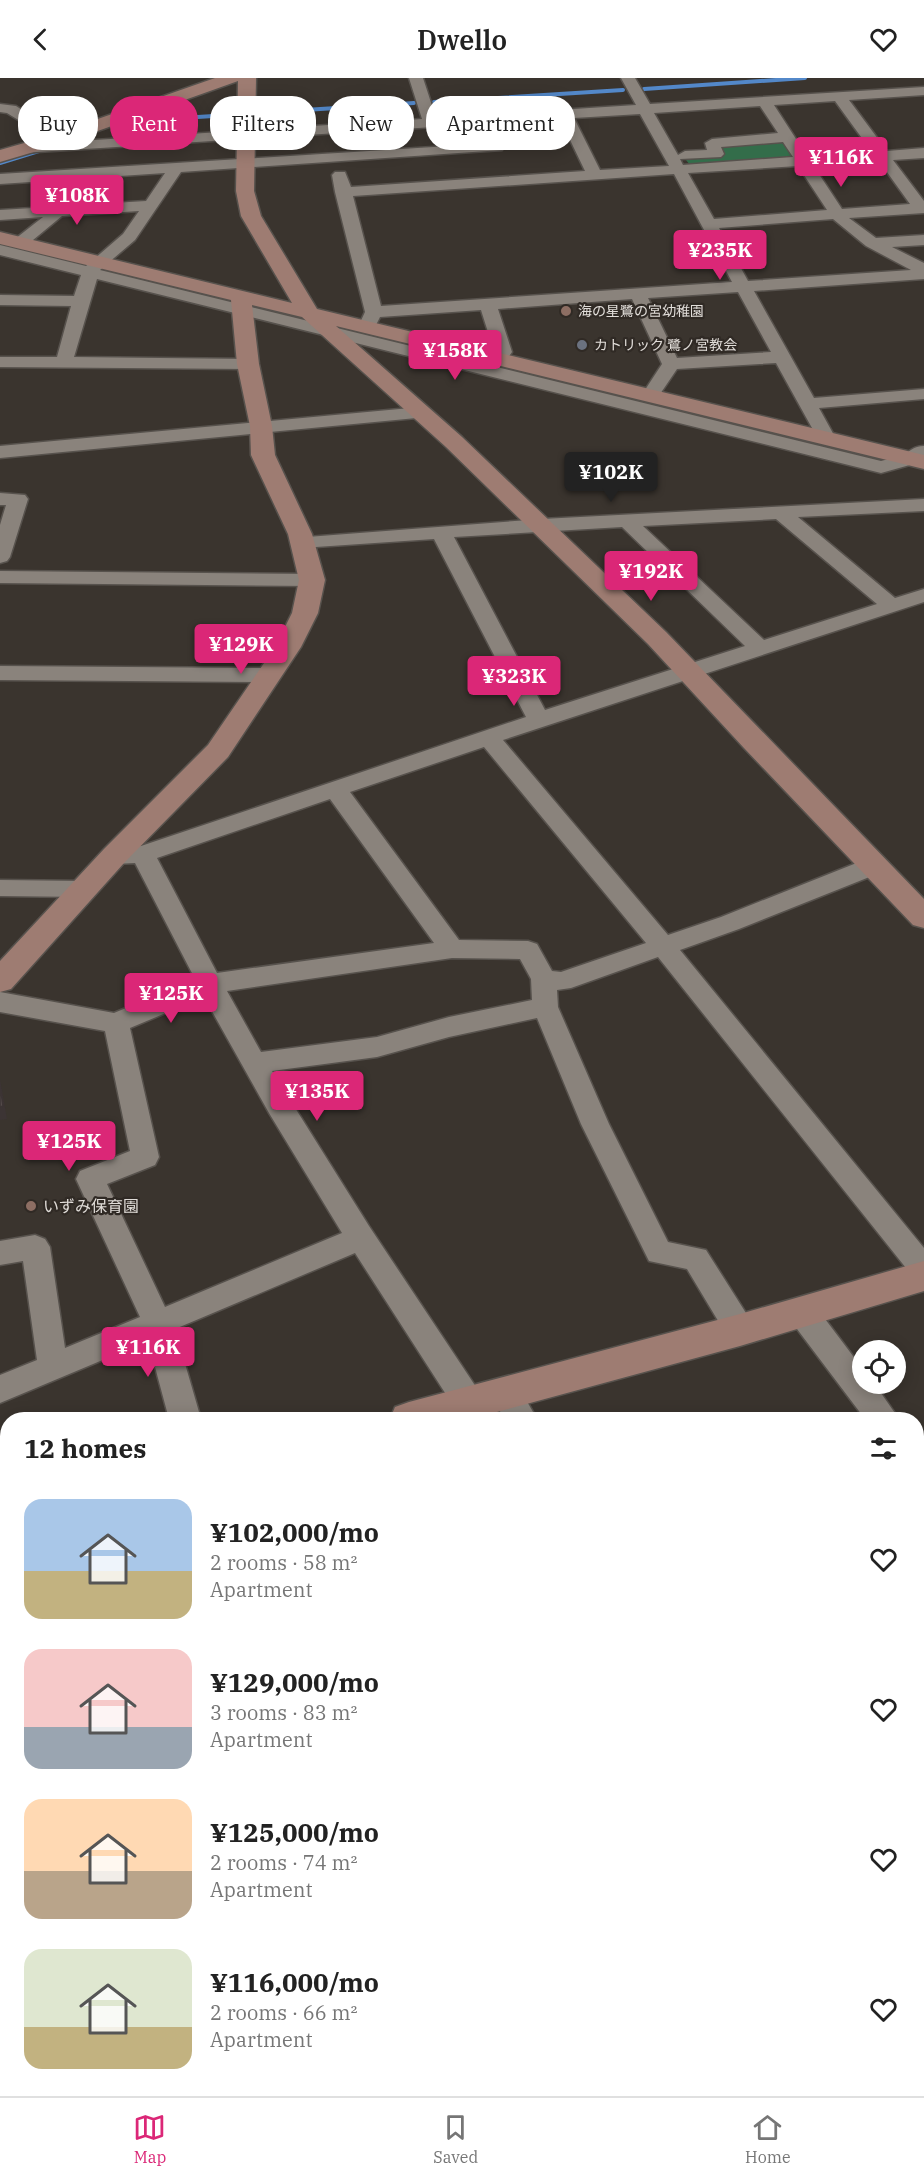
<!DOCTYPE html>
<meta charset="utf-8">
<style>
:root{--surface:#fff;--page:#f6f6f6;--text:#222;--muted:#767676;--line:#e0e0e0;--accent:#db2777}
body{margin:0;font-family:"IBM Plex Serif","Noto Sans JP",serif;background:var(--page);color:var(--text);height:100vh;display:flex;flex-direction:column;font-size:22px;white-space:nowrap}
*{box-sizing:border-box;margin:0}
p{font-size:20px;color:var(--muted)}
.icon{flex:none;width:33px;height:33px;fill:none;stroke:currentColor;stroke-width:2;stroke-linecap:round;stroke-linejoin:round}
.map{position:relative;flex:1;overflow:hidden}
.panel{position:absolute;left:0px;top:1334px;width:924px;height:686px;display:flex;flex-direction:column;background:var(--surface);border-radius:24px 24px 0 0;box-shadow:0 3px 15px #0003}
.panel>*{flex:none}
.guide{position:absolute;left:18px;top:18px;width:600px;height:54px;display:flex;gap:12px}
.fabs{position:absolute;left:852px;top:1262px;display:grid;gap:12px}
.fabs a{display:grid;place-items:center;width:54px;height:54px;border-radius:50%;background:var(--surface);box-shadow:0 3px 15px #0003;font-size:30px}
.price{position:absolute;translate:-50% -51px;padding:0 14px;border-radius:6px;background:var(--accent);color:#fff;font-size:20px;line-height:39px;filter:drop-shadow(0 2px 3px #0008)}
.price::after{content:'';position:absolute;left:50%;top:36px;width:18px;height:14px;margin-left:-9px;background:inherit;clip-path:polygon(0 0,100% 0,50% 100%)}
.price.on{background:#222;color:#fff}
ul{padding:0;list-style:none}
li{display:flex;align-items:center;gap:18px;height:150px;padding:0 24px}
li span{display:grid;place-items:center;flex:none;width:168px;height:120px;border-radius:18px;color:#555}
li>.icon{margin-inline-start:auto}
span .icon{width:72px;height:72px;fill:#fffc;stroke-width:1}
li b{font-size:26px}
h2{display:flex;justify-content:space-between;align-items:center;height:72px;padding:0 24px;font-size:26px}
.chip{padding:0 21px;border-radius:24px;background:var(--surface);box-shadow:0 3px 15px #0003;font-size:21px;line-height:54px}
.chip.on{background:var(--accent);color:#fff}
header{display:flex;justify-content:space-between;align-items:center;height:78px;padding:0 24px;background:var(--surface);font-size:27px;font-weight:600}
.tabs{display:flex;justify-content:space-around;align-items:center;height:84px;border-top:2px solid var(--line);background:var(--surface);font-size:16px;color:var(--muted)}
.tabs a{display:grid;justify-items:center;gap:3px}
.tabs .on{color:var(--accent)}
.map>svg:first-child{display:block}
.green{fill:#336d4a}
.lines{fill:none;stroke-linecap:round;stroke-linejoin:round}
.stream-far2{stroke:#5388c9;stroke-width:4}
.stream-far1{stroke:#5388c9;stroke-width:5}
.stream{stroke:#5388c9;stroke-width:9}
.street-casing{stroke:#57524d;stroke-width:3}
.secondary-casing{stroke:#57524d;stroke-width:3}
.highway-casing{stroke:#57524d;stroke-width:3}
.street{fill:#8a837c;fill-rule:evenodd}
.secondary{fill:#9e7c72;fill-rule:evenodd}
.highway{fill:#cb6d5a;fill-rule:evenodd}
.shaded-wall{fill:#3c3434}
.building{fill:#554b4b;stroke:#3c3434;stroke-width:1.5}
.education-dot{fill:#8d6e63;stroke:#302a25;stroke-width:2}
.worship-dot{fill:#6b7280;stroke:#302a25;stroke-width:2}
.labels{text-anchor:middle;stroke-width:4.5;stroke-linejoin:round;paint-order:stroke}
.far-poi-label{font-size:14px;fill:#e1ddd9;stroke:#302a25;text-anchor:start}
.poi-label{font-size:16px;fill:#e1ddd9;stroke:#302a25;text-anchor:start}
</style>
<header><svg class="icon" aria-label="back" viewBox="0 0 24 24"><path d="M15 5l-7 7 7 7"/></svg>Dwello<svg class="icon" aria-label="heart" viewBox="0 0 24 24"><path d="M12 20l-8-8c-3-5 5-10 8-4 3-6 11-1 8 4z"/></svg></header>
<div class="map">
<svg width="924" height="2018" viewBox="0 0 924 2018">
<rect width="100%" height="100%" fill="#3a342e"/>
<path class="green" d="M781,62L794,80L690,87L686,82L721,79L718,67Z"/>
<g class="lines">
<g class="stream-far2">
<path d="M644,11L805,0"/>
<path d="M434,24L623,12"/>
<path d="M120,44L414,25"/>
<path d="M0,85L42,72"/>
<path d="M411,268L659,328"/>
</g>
<path class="stream-far1" d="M652,326L880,381L890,380"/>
<path class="stream" d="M916,1596L924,1585"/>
<defs>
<g id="street">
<path d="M409,0H423L436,40L636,27L621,0H635L650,26L924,9V17L849,22L887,73L924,70V80L893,82L924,123V135L849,140L876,160L924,157V167L892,169L924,185V201L754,213L814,320L924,311V321L819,330L835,359L833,363H819L817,359L776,285L677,291L656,322H644L641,318L662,286L632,221L498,231L512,274C506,283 502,287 491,285L488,281L494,273L481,232L380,239L373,253H361L358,249L365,234L335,114L332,97L335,94H345L351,109L585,93L560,41L21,75L16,74L14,71L16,68L54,64L7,35L0,34V26L16,28L63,58L65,61L63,64L422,41ZM835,23L872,74L807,78L774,27ZM760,28L778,55L712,61L705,65L707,72L685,73L678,77L654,35ZM640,36L669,88L600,92L574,40ZM783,64L793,79L683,87L680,81L721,79L724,76L721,69ZM879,83L910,126L842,131L813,87ZM798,88L827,132L714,141L688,95ZM674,96L732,204L381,228L353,118ZM833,141L866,168L911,192L748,203L719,150ZM738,214L771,274L677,280L648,220Z"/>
<path d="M497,65L504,69L502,72L181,94L135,162L100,192L881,383C887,381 895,380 901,378C910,374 913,368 924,368V380L917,385L881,395L97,201L74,279L248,281L254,282L257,286L254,290L248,291L0,289V279H57L71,228L0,227V217L74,218L81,197L0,177V167L86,188L123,156L139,133L62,138L27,167H15L13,164L15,161L43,139L0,142V132L49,129L51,123H63L64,128L146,123L165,95L0,106V96Z"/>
<path d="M421,329L427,331L430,335L427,339L0,380V368Z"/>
<path d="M0,415L25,417L28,421L10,479L7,483L0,485V447L6,427H0Z"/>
<path d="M924,421V433L798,439L895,520L924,511V524L503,662L668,857L721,839L864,782L873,780L882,782L885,788L882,794L739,851L680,872L924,1170V1203L914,1200L658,879L571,910L557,912L558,929L609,1046L668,1164L706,1172L751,1243L755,1252L751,1261L740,1265L729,1261L687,1191L649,1183L581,1046L537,940L449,959L377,979L272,993L369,1148L480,1315L485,1325L480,1335L469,1339L458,1335L355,1175L175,1251L201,1341H169L148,1263L0,1325V1297L37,1282L23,1183L0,1187V1163L35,1157L45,1161L50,1169L65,1270L140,1239L76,1101L80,1093L130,1073L105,953L0,934V914L114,935L195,901L135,785L114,786L106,784L102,778L106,772L141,768L526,639L434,461L301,470L294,468L291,464L294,460L542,441ZM776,441L877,526L764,562L643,448ZM622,449L745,568L545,632L454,459ZM484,669L646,865L561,894L552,893L537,866L528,863L459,862L350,714ZM330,721L434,865L217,895L157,780ZM452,880L520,881L531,901L532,922L449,939L377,959L261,974L227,913ZM204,919L269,1035L342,1155L165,1229L107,1106L155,1087L159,1079L130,950Z"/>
<path d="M0,493L312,496L319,498L322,502L319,506L312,508L0,505Z"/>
<path d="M0,588L268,590L276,592L279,597L276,602L268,604L0,602Z"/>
<path d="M0,802L84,803L93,805L96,811L93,817L84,819L0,818Z"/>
<path d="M802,1221L813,1225L862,1290V1305H874L899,1341H865L791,1243L787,1234L791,1225Z"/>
<path d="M506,1302L517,1306L537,1341H504L491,1316L495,1306Z"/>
<path d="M916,1371L924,1374V1408L916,1406Z"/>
<path d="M924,1526V1559L916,1562V1529Z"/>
<path d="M924,1597V1638L916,1641V1600Z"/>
<path d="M924,1689V1727L916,1730V1692Z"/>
<path d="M8,1919V1958L0,1960V1922Z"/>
<path d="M916,1975L924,1978V2018H908L904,2012H916Z"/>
<path d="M77,2012H132L129,2018H74Z"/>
</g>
<g id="secondary">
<path d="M215,0H256L254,113L261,138L317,231L924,377V391L336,248L462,359L666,554L924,821V850L913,847L744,670L648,566L446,369L302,239L252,227L259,286L272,348L275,377L312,456L325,502L318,535L301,569L228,679L124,785L11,911L0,914V883L104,771L208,667L275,569L292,535L299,502L288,456L251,377L250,348L237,286L231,222L0,166V154L292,225L241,138L236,113L238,3L64,65L0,84V72L52,57Z"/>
<path d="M924,1183V1213L740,1268L471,1341H390L395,1329L409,1324L740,1236Z"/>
<path d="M8,1422V1458L0,1460V1424Z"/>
</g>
<g id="highway">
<path d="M924,1819V1865L916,1868V1822Z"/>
<path d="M924,1903V1951L916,1954V1906Z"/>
<path d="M430,2012H494L492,2018H428Z"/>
<path d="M681,2012H743L741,2018H679Z"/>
</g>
</defs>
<use href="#street" class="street-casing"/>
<use href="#secondary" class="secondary-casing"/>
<use href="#highway" class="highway-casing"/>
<use href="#street" class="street"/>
<use href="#secondary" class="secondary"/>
<use href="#highway" class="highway"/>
</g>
<path class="shaded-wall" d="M0,1001L7,1041L0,1042Z"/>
<path class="building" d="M0,1007L3,1028L0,1029Z"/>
<g class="education-dot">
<circle cx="566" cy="233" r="6"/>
<circle cx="31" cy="1128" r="6"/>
</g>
<circle class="worship-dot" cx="582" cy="267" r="6"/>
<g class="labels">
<g class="far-poi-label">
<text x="578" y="238">海の星鷺の宮幼稚園</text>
<text x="594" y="272">カトリック 鷺ノ宮教会</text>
</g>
<g class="poi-label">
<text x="43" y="1134">いずみ保育園</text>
</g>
</g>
</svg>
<div class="fabs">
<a><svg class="icon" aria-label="locate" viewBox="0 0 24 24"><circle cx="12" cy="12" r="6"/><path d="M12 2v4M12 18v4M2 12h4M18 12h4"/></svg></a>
</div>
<b class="price" style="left:841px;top:110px">¥116K</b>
<b class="price" style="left:77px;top:148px">¥108K</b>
<b class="price" style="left:720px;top:203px">¥235K</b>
<b class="price" style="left:455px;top:303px">¥158K</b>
<b class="price on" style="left:611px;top:425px">¥102K</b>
<b class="price" style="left:651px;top:524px">¥192K</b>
<b class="price" style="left:241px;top:597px">¥129K</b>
<b class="price" style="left:514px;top:629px">¥323K</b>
<b class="price" style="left:171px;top:946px">¥125K</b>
<b class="price" style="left:317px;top:1044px">¥135K</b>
<b class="price" style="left:69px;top:1094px">¥125K</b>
<b class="price" style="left:148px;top:1300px">¥116K</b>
<div class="guide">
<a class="chip">Buy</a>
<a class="chip on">Rent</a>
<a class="chip">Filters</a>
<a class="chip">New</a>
<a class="chip">Apartment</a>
</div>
<section class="panel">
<h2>12 homes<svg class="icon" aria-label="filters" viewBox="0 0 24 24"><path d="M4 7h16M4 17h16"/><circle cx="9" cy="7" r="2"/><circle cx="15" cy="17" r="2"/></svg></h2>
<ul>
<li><span style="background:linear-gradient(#a9c7e8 60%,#c2b280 0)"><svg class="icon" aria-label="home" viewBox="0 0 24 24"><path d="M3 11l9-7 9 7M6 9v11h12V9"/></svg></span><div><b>¥102,000/mo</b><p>2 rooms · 58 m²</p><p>Apartment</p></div><svg class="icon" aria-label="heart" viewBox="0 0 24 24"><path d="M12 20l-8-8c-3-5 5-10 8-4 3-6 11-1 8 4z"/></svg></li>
<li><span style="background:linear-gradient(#f6c9c9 65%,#9aa5b1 0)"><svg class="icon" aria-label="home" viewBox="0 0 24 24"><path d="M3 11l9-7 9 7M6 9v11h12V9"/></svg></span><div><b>¥129,000/mo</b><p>3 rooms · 83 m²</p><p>Apartment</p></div><svg class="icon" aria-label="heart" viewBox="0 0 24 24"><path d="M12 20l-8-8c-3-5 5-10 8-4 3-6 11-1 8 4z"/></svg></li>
<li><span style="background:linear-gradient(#ffd9b3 60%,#b9a48a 0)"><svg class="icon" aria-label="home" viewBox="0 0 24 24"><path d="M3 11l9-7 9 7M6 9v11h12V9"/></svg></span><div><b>¥125,000/mo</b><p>2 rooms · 74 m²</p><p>Apartment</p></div><svg class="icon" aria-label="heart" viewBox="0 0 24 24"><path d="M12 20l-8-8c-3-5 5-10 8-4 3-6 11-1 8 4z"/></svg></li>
<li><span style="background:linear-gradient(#dfe7d0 65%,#c2b280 0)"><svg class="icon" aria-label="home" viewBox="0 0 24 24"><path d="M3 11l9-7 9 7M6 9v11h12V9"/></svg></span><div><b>¥116,000/mo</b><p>2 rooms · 66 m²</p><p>Apartment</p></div><svg class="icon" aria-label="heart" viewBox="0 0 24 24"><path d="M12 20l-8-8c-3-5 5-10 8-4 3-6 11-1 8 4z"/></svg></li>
</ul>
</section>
</div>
<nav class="tabs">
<a class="on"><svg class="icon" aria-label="map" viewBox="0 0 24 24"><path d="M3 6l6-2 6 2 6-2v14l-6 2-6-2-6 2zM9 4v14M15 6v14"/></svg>Map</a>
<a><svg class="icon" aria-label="saved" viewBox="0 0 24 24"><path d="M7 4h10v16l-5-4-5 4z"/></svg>Saved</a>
<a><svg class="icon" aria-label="home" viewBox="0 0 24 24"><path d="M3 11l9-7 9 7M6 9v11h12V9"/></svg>Home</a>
</nav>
